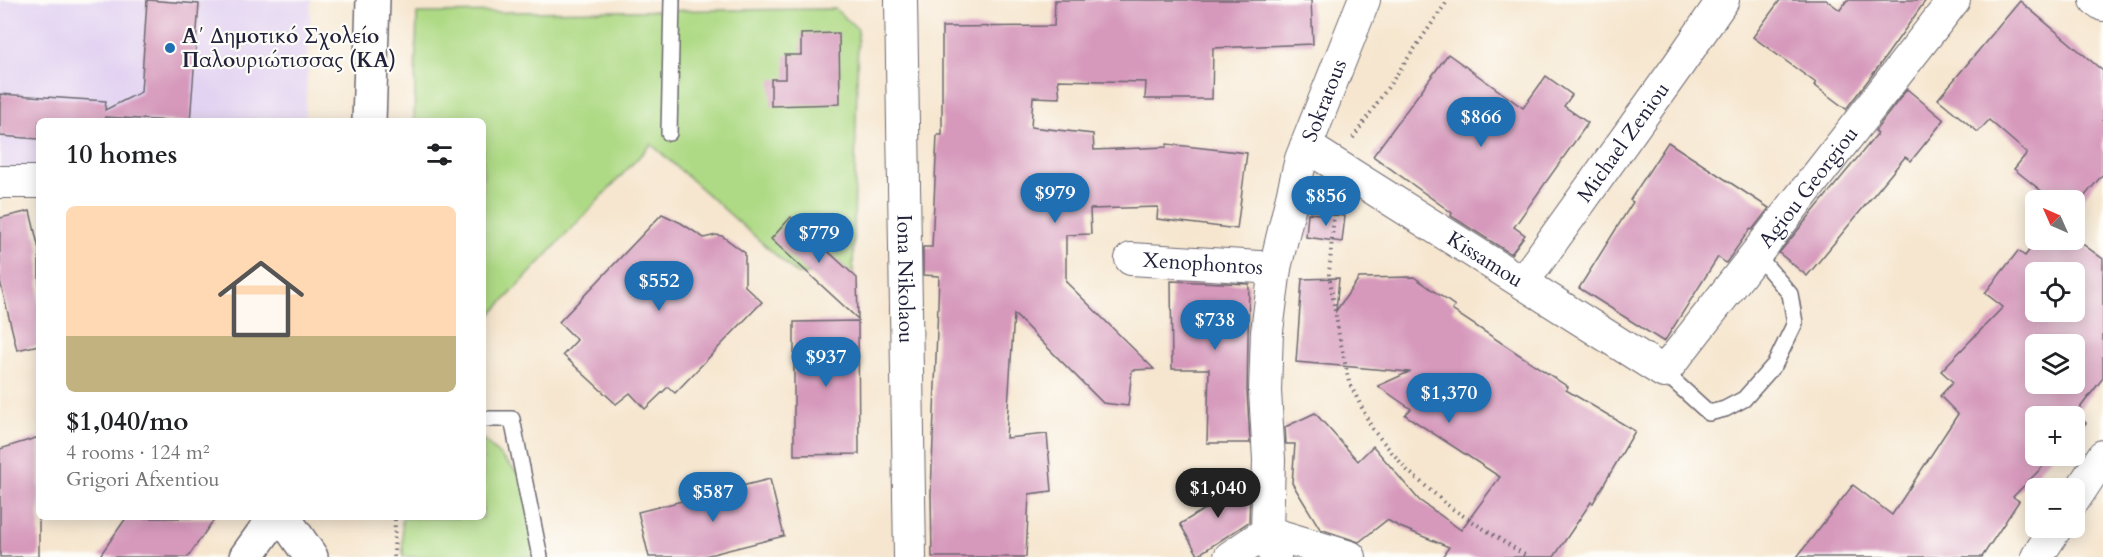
<!DOCTYPE html>
<meta charset="utf-8">
<style>
:root{--surface:#fff;--page:#f2f2f2;--text:#202124;--muted:#757577;--accent:#1f6fb2}
body{margin:0;font-family:Cardo,serif;background:var(--page);color:var(--text);height:100vh;display:flex;flex-direction:column;font-size:22px;white-space:nowrap}
*{box-sizing:border-box;margin:0}
p{font-size:20px;color:var(--muted)}
.icon{flex:none;width:33px;height:33px;fill:none;stroke:currentColor;stroke-width:2;stroke-linecap:round;stroke-linejoin:round}
.map{position:relative;flex:1;overflow:hidden}
.drawer{position:absolute;left:36px;top:118px;width:450px;height:402px;display:flex;flex-direction:column;background:var(--surface);border-radius:9px;box-shadow:0 3px 15px #0003}
.drawer>*{flex:none}
.needle{width:39px;rotate:315deg}
.buttons{position:absolute;left:2025px;top:190px;display:grid;gap:12px}
.buttons a{display:grid;place-items:center;width:60px;height:60px;border-radius:9px;background:var(--surface);box-shadow:0 3px 15px #0003;font-size:30px}
.price{position:absolute;translate:-50% -51px;padding:0 14px;border-radius:21px;background:var(--accent);color:#fff;font-size:20px;line-height:39px;filter:drop-shadow(0 2px 3px #0008)}
.price::after{content:'';position:absolute;left:50%;top:36px;width:18px;height:14px;margin-left:-9px;background:inherit;clip-path:polygon(0 0,100% 0,50% 100%)}
.price.on{background:#222;color:#fff}
ul{padding:0;list-style:none}
li{display:grid;align-content:center;gap:12px;height:318px;padding:0 30px}
li span{display:grid;place-items:center;height:186px;border-radius:9px;color:#555}
li>.icon{margin-inline-start:auto}
span .icon{width:108px;height:108px;fill:#fffc;stroke-width:1}
li b{font-size:26px}
h2{display:flex;justify-content:space-between;align-items:center;height:72px;padding:0 30px;font-size:26px}
.map>svg:first-child{display:block}
.built{fill:#e3d3f2}
.green{fill:#afda85;stroke:#687e60;stroke-width:1.5}
.building{fill:#d698bb;fill-rule:evenodd}
.lines{fill:none;stroke-linecap:round;stroke-linejoin:round}
.service-casing{stroke:#6c676f;stroke-width:18}
.minor-casing{stroke:#6c676f;stroke-width:34}
.secondary-casing{stroke:#6c676f;stroke-width:36}
.primary-casing{stroke:#6c676f;stroke-width:36}
.path{stroke:#6c676f;stroke-width:4;stroke-dasharray:1.5 4.5;stroke-linecap:butt}
.service{stroke:#fff;stroke-width:15}
.minor{stroke:#fff;stroke-width:32}
.secondary{stroke:#fff;stroke-width:33}
.primary{stroke:#fff;stroke-width:33}
.poi-dot{fill:#1f6fb2;stroke:#fdfcf7;stroke-width:2}
.labels{text-anchor:middle;stroke-width:4.5;stroke-linejoin:round;paint-order:stroke}
.poi-label{font-size:21px;font-weight:bold;fill:#22223b;stroke:#fdfcf7;text-anchor:start}
.street-label{font-size:21px;fill:#22223b;stroke:#fdfcf7}
</style>
<div class="map">
<svg width="2103" height="557" viewBox="0 0 2103 557">
<rect width="100%" height="100%" fill="#fdfcf7"/>
<filter id="ink" filterUnits="userSpaceOnUse"><feTurbulence type="fractalNoise" baseFrequency=".0167" numOctaves="2"/><feDisplacementMap in="SourceGraphic" scale="12" xChannelSelector="R" yChannelSelector="G"/><feConvolveMatrix kernelMatrix="1 2 1 2 8 2 1 2 1" color-interpolation-filters="sRGB"/></filter>
<filter id="wash" filterUnits="userSpaceOnUse"><feTurbulence type="fractalNoise" baseFrequency=".008" numOctaves="4" result="noise"/><feDisplacementMap in="SourceGraphic" scale="24" xChannelSelector="R" yChannelSelector="G"/><feGaussianBlur stdDeviation="1.35" result="paint"/><feColorMatrix in="noise" values="0 0 0 0 0 0 0 0 0 0 0 0 0 0 0 0 0 1.4 0 .05"/><feComposite in="paint" operator="in"/></filter>
<g filter="url(#wash)">
<rect width="100%" height="100%" fill="#f6e6cf"/>
<path class="built" d="M0,0H311L305,121L39,122V172L0,171Z"/>
<g class="green">
<path d="M835,9L858,29L853,275L797,274L651,144L483,323V122H414L417,13Z"/>
<path d="M483,439L533,488L543,557H403L402,518H483Z"/>
</g>
<g id="blocks">
<g class="building">
<path d="M147,0L199,4L190,122L105,117V122H39V139L0,136V94L106,101L105,110L141,92Z"/>
<path d="M1055,0H1311L1313,44L1213,48L1212,99H1145L1146,82L1058,80L1060,98L1033,97L1031,127L1093,134L1094,150L1166,147L1167,144L1247,153L1237,229L1157,219L1158,207L1090,209L1091,234L1066,235V282L1154,369L1132,370L1128,406L1103,403L1014,314L1006,438L1047,434L1052,491L1029,494L1026,557H932L931,494L939,276L923,275V247H932L937,135H942V27L1054,26Z"/>
<path d="M1780,0H1826L1840,10L1847,0H1926L1879,66L1846,109L1814,85L1816,83L1753,37Z"/>
<path d="M2020,1L2103,71V174L2074,209V201H2054L2014,169L2027,153L1989,120L1978,132L1938,99Z"/>
<path d="M839,33L840,104L771,106V79H785V55H801V34Z"/>
<path d="M1448,54L1523,108L1546,76L1572,95L1564,106L1588,123L1514,227L1525,235L1511,254L1451,216L1452,213L1373,156Z"/>
<path d="M1907,89L1944,120L1911,161L1905,157L1807,276L1779,253L1878,133L1875,131Z"/>
<path d="M1668,142L1769,208L1752,230L1750,229L1726,263L1718,257L1664,342L1579,288L1633,202L1630,200Z"/>
<path d="M30,211L39,249V345L17,350L0,281V218Z"/>
<path d="M1308,213L1345,216L1342,242L1306,237Z"/>
<path d="M662,214L681,223L704,238L716,235L722,236L745,253V286L762,302L675,393L668,387L645,409L630,393L616,404L563,355L577,340L559,322Z"/>
<path d="M791,217L857,278L858,319L771,239Z"/>
<path d="M2037,240H2077L2103,259V378L2076,413L2086,423L2074,434V417H2036V456H2053L2013,497L2019,501L1982,557H1797L1853,485L1892,515L1958,414L1940,396L1953,382L1941,371L2003,307L1985,293L2018,251L2025,256ZM2036,273H2074V312H2036ZM2036,345H2074V384H2036Z"/>
<path d="M1414,277L1455,306L1452,310L1568,387L1566,390L1635,431L1593,503L1591,502L1554,557H1442L1449,547L1400,527L1387,520L1359,542L1320,529L1292,483L1295,444H1286L1285,427L1315,413L1358,461L1373,446L1419,500L1461,530L1500,477L1405,415L1411,409L1378,386L1409,372L1296,362L1302,279L1339,278L1336,311L1359,278Z"/>
<path d="M1171,281L1249,284L1247,391L1250,443H1207L1209,369H1172Z"/>
<path d="M858,321L859,454L794,455V322Z"/>
<path d="M39,437V557H0V449Z"/>
<path d="M770,479L784,536L701,557H649L638,512Z"/>
<path d="M1209,489L1250,492L1249,522L1198,555L1180,524L1208,507Z"/>
<path d="M126,518H215L188,557H99Z"/>
</g>
</g>
</g>
<g filter="url(#ink)">
<use href="#blocks" fill-opacity="0" stroke="#6c676f" stroke-width="1.5"/>
<g class="lines">
<defs>
<g id="service">
<path d="M669,133L672,0"/>
<path d="M1664,372L1709,413L1725,409L1744,399L1775,364L1795,323L1790,294L1756,254"/>
<path d="M483,419H512L540,557"/>
</g>
<g id="minor">
<path id="s1" d="M901,0L910,557"/>
<path d="M2096,0L2103,5"/>
<path id="s2" d="M1306,146L1664,372L1954,0"/>
<path d="M0,182H39"/>
<path id="s3" d="M1131,259L1275,268"/>
<path id="s4" d="M1523,282L1679,64L1723,0"/>
<path d="M2074,500L2103,456"/>
<path d="M1267,532L1350,557"/>
<path d="M1230,557L1267,532"/>
<path id="s5" d="M1275,557L1267,532L1269,460L1265,391L1267,331L1275,268L1301,159L1364,0"/>
<path d="M2037,557L2056,528"/>
</g>
<path id="secondary" d="M284,518L311,557"/>
<g id="primary">
<path d="M369,122L373,0"/>
<path d="M246,557L274,518"/>
</g>
</defs>
<use href="#service" class="service-casing"/>
<use href="#minor" class="minor-casing"/>
<use href="#secondary" class="secondary-casing"/>
<use href="#primary" class="primary-casing"/>
<g class="path">
<path d="M1353,138L1448,0"/>
<path d="M1335,202L1329,274L1339,335L1349,382L1373,430L1408,471L1451,508L1528,557"/>
<path d="M394,557L395,518"/>
</g>
<use href="#service" class="service"/>
<use href="#minor" class="minor"/>
<use href="#secondary" class="secondary"/>
<use href="#primary" class="primary"/>
</g>
</g>
<circle class="poi-dot" cx="170" cy="48" r="6"/>
<g class="labels">
<g class="poi-label">
<text x="182" y="43">Α΄ Δημοτικό Σχολείο<tspan x="182" dy="24">Παλουριώτισσας (ΚΑ)</tspan></text>
</g>
<g class="street-label">
<text dy="7" stroke="none"><textPath href="#s5" startOffset="466">Sokratous</textPath></text>
<text dy="7" stroke="none"><textPath href="#s4" startOffset="172">Michael Zeniou</textPath></text>
<text dy="7" stroke="none"><textPath href="#s2" startOffset="658">Agiou Georgiou</textPath></text>
<text dy="7" stroke="none"><textPath href="#s2" startOffset="212">Kissamou</textPath></text>
<text dy="7" stroke="none"><textPath href="#s3" startOffset="72">Xenophontos</textPath></text>
<text dy="7" stroke="none"><textPath href="#s1" startOffset="279">Iona Nikolaou</textPath></text>
</g>
</g>
</svg>
<div class="buttons">
<a><svg class="needle" viewBox="-14 -14 28 28"><path d="M0-13l5 13h-10z" fill="#e53935"/><path d="M0 13l5-13h-10z" fill="#757577"/></svg></a>
<a><svg class="icon" aria-label="locate" viewBox="0 0 24 24"><circle cx="12" cy="12" r="6"/><path d="M12 2v4M12 18v4M2 12h4M18 12h4"/></svg></a>
<a><svg class="icon" aria-label="layers" viewBox="0 0 24 24"><path d="M12 4l9 5-9 5-9-5zM3 14l9 5 9-5"/></svg></a>
<a>+</a>
<a>−</a>
</div>
<b class="price" style="left:1481px;top:148px">$866</b>
<b class="price" style="left:1055px;top:224px">$979</b>
<b class="price" style="left:1326px;top:227px">$856</b>
<b class="price" style="left:819px;top:264px">$779</b>
<b class="price" style="left:659px;top:312px">$552</b>
<b class="price" style="left:1215px;top:351px">$738</b>
<b class="price" style="left:826px;top:388px">$937</b>
<b class="price" style="left:1449px;top:424px">$1,370</b>
<b class="price on" style="left:1218px;top:519px">$1,040</b>
<b class="price" style="left:713px;top:523px">$587</b>
<section class="drawer">
<h2>10 homes<svg class="icon" aria-label="filters" viewBox="0 0 24 24"><path d="M4 7h16M4 17h16"/><circle cx="9" cy="7" r="2"/><circle cx="15" cy="17" r="2"/></svg></h2>
<ul>
<li><span style="background:linear-gradient(#ffd9b3 70%,#c2b280 0)"><svg class="icon" aria-label="home" viewBox="0 0 24 24"><path d="M3 11l9-7 9 7M6 9v11h12V9"/></svg></span><div><b>$1,040/mo</b><p>4 rooms · 124 m²</p><p>Grigori Afxentiou</p></div></li>
</ul>
</section>
</div>
